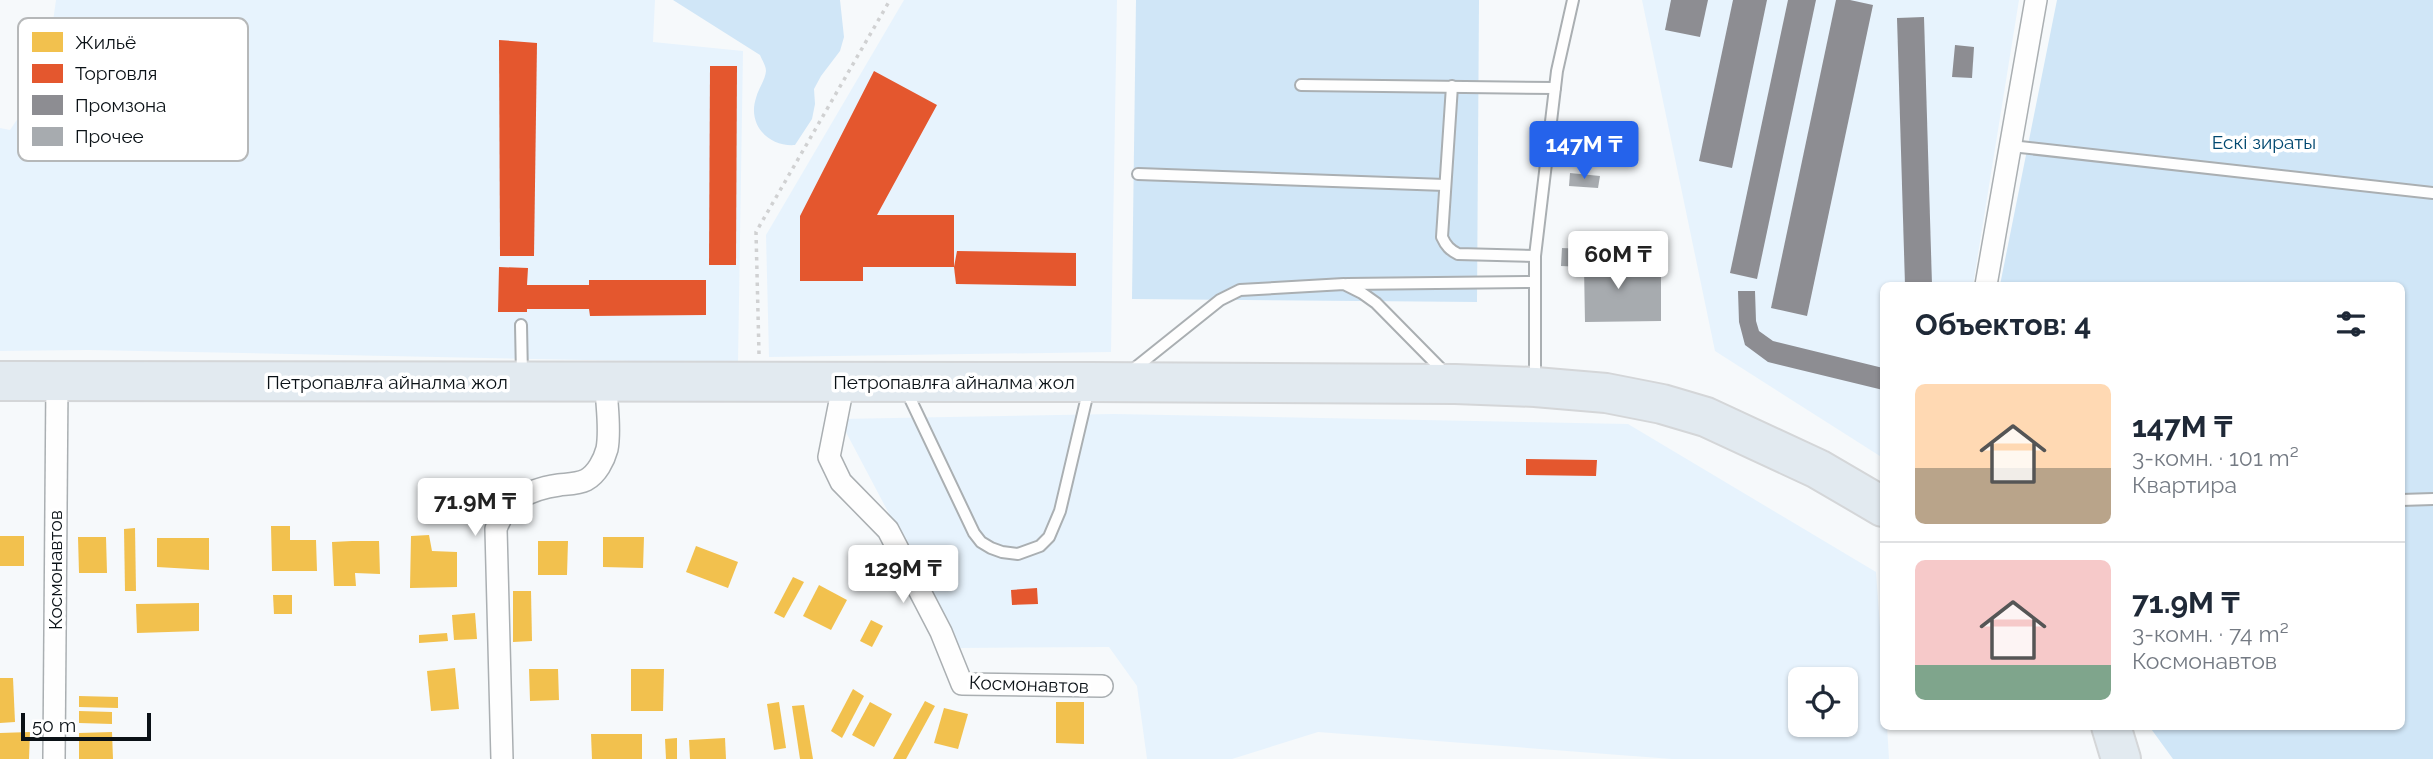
<!DOCTYPE html>
<html lang="ru">
<meta charset="utf-8">
<style>
:root{--surface:#fff;--page:#f6f6f7;--text:#1f2937;--muted:#747a83;--line:#e0e1e3;--accent:#2563eb}
body{margin:0;font-family:Raleway,sans-serif;background:var(--page);color:var(--text);height:100vh;display:flex;flex-direction:column;font-size:26px;white-space:nowrap}
*{box-sizing:border-box;margin:0}
p{font-size:23px;color:var(--muted)}
.icon{flex:none;width:38px;height:38px;fill:none;stroke:currentColor;stroke-width:2;stroke-linecap:round;stroke-linejoin:round}
.map{position:relative;flex:1;overflow:hidden}
.panel{position:absolute;left:1880px;top:282px;width:525px;height:448px;display:flex;flex-direction:column;background:var(--surface);border-radius:10px;box-shadow:0 2px 5px #0004}
.panel>*{flex:none}
.controls{position:absolute;left:1788px;top:667px;display:grid;gap:14px}
.controls a{display:grid;place-items:center;width:70px;height:70px;border-radius:10px;background:var(--surface);box-shadow:0 2px 5px #0004;font-size:35px}
.scale{position:absolute;left:21px;bottom:18px;width:130px;box-sizing:border-box;padding-left:7px;border:4px solid #0a1116;border-top:0;font-size:19px;line-height:24px;white-space:nowrap;color:#0a1116;-webkit-text-stroke:5px #fff;paint-order:stroke}
.price{position:absolute;translate:-50% -60px;padding:0 16px;border-radius:7px;background:#fff;color:#222;font-size:23px;line-height:46px;filter:drop-shadow(0 2px 4px #0008)}
.price::after{content:'';position:absolute;left:50%;top:42px;width:21px;height:16px;margin-left:-10px;background:inherit;clip-path:polygon(0 0,100% 0,50% 100%)}
.price.current{background:var(--accent);color:#fff}
ul{padding:0;list-style:none}
li{display:flex;align-items:center;gap:21px;height:175px;padding:0 35px}
li+li{border-top:2px solid var(--line)}
li span{display:grid;place-items:center;flex:none;width:196px;height:140px;border-radius:10px;color:#555}
li>.icon{margin-inline-start:auto}
span .icon{width:84px;height:84px;fill:#fffc;stroke-width:1}
li b{font-size:30px}
h2{display:flex;justify-content:space-between;align-items:center;height:84px;padding:0 35px;font-size:30px}
.map>svg:first-child{display:block}
.built{fill:#e7f3fd;fill-rule:evenodd}
.green{fill:#d0e6f7}
.homes{fill:#f2c14e}
.shops{fill:#e4572e}
.industry{fill:#8d8d92}
.building{fill:#a7abaf}
.lines{fill:none;stroke-linecap:round;stroke-linejoin:round}
.lane-casing{stroke:#aaafb2;stroke-width:14}
.street-casing{stroke:#aaafb2;stroke-width:24}
.highway-casing{stroke:#d4d6d8;stroke-width:42}
.path{stroke:#d0d1d2;stroke-width:3.5;stroke-dasharray:3.5 5;stroke-linecap:butt}
.lane{stroke:#fefefe;stroke-width:10}
.street{stroke:#fefefe;stroke-width:21}
.highway{stroke:#e2eaf0;stroke-width:38}
.labels{text-anchor:middle;stroke-width:7;stroke-linejoin:round;paint-order:stroke}
.park-label{font-size:19px;fill:#004870;stroke:#fff}
.street-label{font-size:19px;fill:#0a1116;stroke:#fff}
.key{fill:#fff;stroke:#b6b8b9;stroke-width:2}
.key-label{font-size:19px;fill:#0a1116}
</style>
<div class="map">
<svg width="2433" height="759" viewBox="0 0 2433 759">
<rect width="100%" height="100%" fill="#f6f9fb"/>
<g class="built">
<path d="M56,0H655L653,42L743,51L738,363L88,350L0,351V128L10,130L45,78Z"/>
<path d="M904,0H1117L1111,352L769,357L766,235Z"/>
<path d="M1642,0H2019L1973,285H1883V458L1715,351Z"/>
<path d="M1114,414L1628,424L1876,572L1883,669V726H1887L1889,759H1672L1318,732L1232,759H1147L1137,686L1109,647L960,648L839,419ZM1801,679H1846V724H1801Z"/>
</g>
<g class="green">
<path d="M673,0H840L844,37L840,51L821,76L814,89L815,104L812,119L795,145C769,147 747,125 756,98C758,89 765,81 766,71C766,66 762,60 760,55Z"/>
<path d="M1136,0H1479L1477,302L1132,299Z"/>
<path d="M2057,0H2433V759H2173L2149,726H2401V285H2000Z"/>
</g>
<g class="homes">
<path d="M271,526H290V540H316L317,571H272Z"/>
<path d="M135,528L136,591H125L124,529Z"/>
<path d="M429,535L432,551L457,552V587L410,588L411,536Z"/>
<rect x="0" y="536" width="24" height="30"/>
<path d="M78,537H106L107,573H79Z"/>
<path d="M603,537H644L643,568L603,567Z"/>
<path d="M157,538H209V570L157,567Z"/>
<path d="M352,541H379L380,574L355,573L356,586H334L332,542Z"/>
<path d="M538,541H568L567,575H538Z"/>
<path d="M696,546L738,562L728,588L686,572Z"/>
<path d="M793,577L804,582L784,618L774,613Z"/>
<path d="M819,585L847,600L831,630L803,616Z"/>
<path d="M513,591H531L532,641L513,642Z"/>
<path d="M273,595H292V614H274Z"/>
<path d="M199,603V631L137,633L136,604Z"/>
<path d="M475,613L477,639L454,640L452,615Z"/>
<path d="M871,620L883,626L872,647L860,641Z"/>
<path d="M447,633L448,641L419,643V635Z"/>
<path d="M455,668L459,709L431,711L427,671Z"/>
<path d="M529,669H558L559,700L530,701Z"/>
<path d="M631,669H664L663,711H631Z"/>
<path d="M0,678H13L15,722L0,723Z"/>
<path d="M853,689L864,696L842,738L831,731Z"/>
<path d="M79,696L118,697V708L79,707Z"/>
<path d="M925,701L935,706L906,759H893Z"/>
<path d="M779,702L786,748L774,750L767,704Z"/>
<path d="M870,702L892,714L874,747L852,735Z"/>
<path d="M1056,702H1084V744L1056,743Z"/>
<path d="M804,705L813,759H800L792,706Z"/>
<path d="M944,708L968,714L958,749L934,743Z"/>
<path d="M79,711L112,712V724L79,723Z"/>
<path d="M30,732L29,759H0V733Z"/>
<path d="M112,732L113,759H79V733Z"/>
<path d="M591,734H642V759H592Z"/>
<path d="M677,738V759H666L665,739Z"/>
<path d="M725,738L726,759H690L689,740Z"/>
</g>
<g class="shops">
<path d="M499,40L537,43L534,256H500Z"/>
<path d="M710,66H737L736,265H709Z"/>
<path d="M874,71L937,105L877,215H954V267H863V281H800V216Z"/>
<path d="M957,251L1076,253V286L956,284L954,267Z"/>
<path d="M499,267L528,268L527,285H589V280H706V315L590,316L589,309H527V312H498Z"/>
<path d="M1526,459L1597,460L1596,476L1526,475Z"/>
<path d="M1037,588L1038,604L1012,605L1011,590Z"/>
</g>
<g class="industry">
<path d="M1671,0H1708L1700,37L1665,30Z"/>
<path d="M1733,0H1767L1732,168L1699,161Z"/>
<path d="M1788,0H1816L1757,279L1730,273Z"/>
<path d="M1836,0H1850L1873,5L1807,316L1771,308Z"/>
<path d="M1924,17L1932,285H1905L1897,18Z"/>
<path d="M1955,45L1974,47L1972,78L1952,77Z"/>
<path d="M1738,291H1755L1756,321L1759,331L1773,341L1883,368V390L1768,362L1745,345L1739,322Z"/>
</g>
<g class="building">
<path d="M1570,173L1600,176L1598,188L1569,186Z"/>
<path d="M1562,248L1586,249L1584,267L1661,266V321L1585,322L1584,267L1561,266Z"/>
</g>
<g class="lines">
<defs>
<g id="lane">
<path d="M1301,85L1555,88"/>
<path d="M1452,86L1442,237C1446,246 1450,250 1458,254L1535,256"/>
<path d="M2011,146L2433,193"/>
<path d="M1138,174L1445,185"/>
<path d="M1347,284L1535,282"/>
<path d="M521,325L522,376"/>
<path d="M1130,372L1220,300L1240,290L1344,284L1362,293L1376,303L1446,374"/>
<path d="M1535,381V256L1557,71L1573,0"/>
<path d="M906,390L974,533L981,542L991,548L1002,552L1018,554L1040,546L1049,537L1060,511L1089,388"/>
<path d="M2401,500L2433,499"/>
</g>
<g id="street">
<path d="M1986,285L2036,0"/>
<path d="M844,381L829,457L841,482L888,530L941,632L962,684L1102,686"/>
<path d="M54,759L57,381"/>
<path d="M502,759L496,529C506,500 530,489 559,485C567,484 578,484 586,480C597,474 604,460 607,449C611,428 606,403 606,383"/>
</g>
<g id="highway">
<path d="M0,381L1091,382L1455,384L1535,387L1606,393L1662,404L1706,417L1818,469L1883,507"/>
<path d="M2111,726L2121,759"/>
</g>
</defs>
<use href="#lane" class="lane-casing"/>
<use href="#street" class="street-casing"/>
<use href="#highway" class="highway-casing"/>
<path class="path" d="M759,354L756,232L890,0"/>
<use href="#lane" class="lane"/>
<use href="#street" class="street"/>
<use href="#highway" class="highway"/>
</g>
<g class="labels">
<g class="park-label">
<text x="2264" y="149">Ескі зираты</text>
</g>
<g class="street-label">
<text x="387" y="389">Петропавлға айналма жол</text>
<text x="954" y="389">Петропавлға айналма жол</text>
<text transform="translate(55 570) rotate(-90)" y="7">Космонавтов</text>
<text transform="translate(1029 684) rotate(2)" y="7">Космонавтов</text>
</g>
</g>
<rect x="18" y="18" width="230" height="143" rx="10" class="key"/>
<rect x="32" y="32" width="31" height="20" fill="#f2c14e"/>
<rect x="32" y="64" width="31" height="19" fill="#e4572e"/>
<rect x="32" y="95" width="31" height="20" fill="#8d8d92"/>
<rect x="32" y="127" width="31" height="19" fill="#a7abaf"/>
<g class="key-label">
<text x="75" y="49">Жильё</text>
<text x="75" y="80">Торговля</text>
<text x="75" y="112">Промзона</text>
<text x="75" y="143">Прочее</text>
</g>
</svg>
<div class="controls">
<a><svg class="icon" aria-label="locate" viewBox="0 0 24 24"><circle cx="12" cy="12" r="6"/><path d="M12 2v4M12 18v4M2 12h4M18 12h4"/></svg></a>
</div>
<div class="scale">50 m</div>
<b class="price current" style="left:1584px;top:181px">147M ₸</b>
<b class="price" style="left:1618px;top:291px">60M ₸</b>
<b class="price" style="left:475px;top:538px">71.9M ₸</b>
<b class="price" style="left:903px;top:605px">129M ₸</b>
<section class="panel">
<h2>Объектов: 4<svg class="icon" aria-label="filters" viewBox="0 0 24 24"><path d="M4 7h16M4 17h16"/><circle cx="9" cy="7" r="2"/><circle cx="15" cy="17" r="2"/></svg></h2>
<ul>
<li><span style="background:linear-gradient(#ffd9b3 60%,#b9a48a 0)"><svg class="icon" aria-label="home" viewBox="0 0 24 24"><path d="M3 11l9-7 9 7M6 9v11h12V9"/></svg></span><div><b>147M ₸</b><p>3-комн. · 101 m²</p><p>Квартира</p></div></li>
<li><span style="background:linear-gradient(#f6c9c9 75%,#7fa58c 0)"><svg class="icon" aria-label="home" viewBox="0 0 24 24"><path d="M3 11l9-7 9 7M6 9v11h12V9"/></svg></span><div><b>71.9M ₸</b><p>3-комн. · 74 m²</p><p>Космонавтов</p></div></li>
</ul>
</section>
</div>
